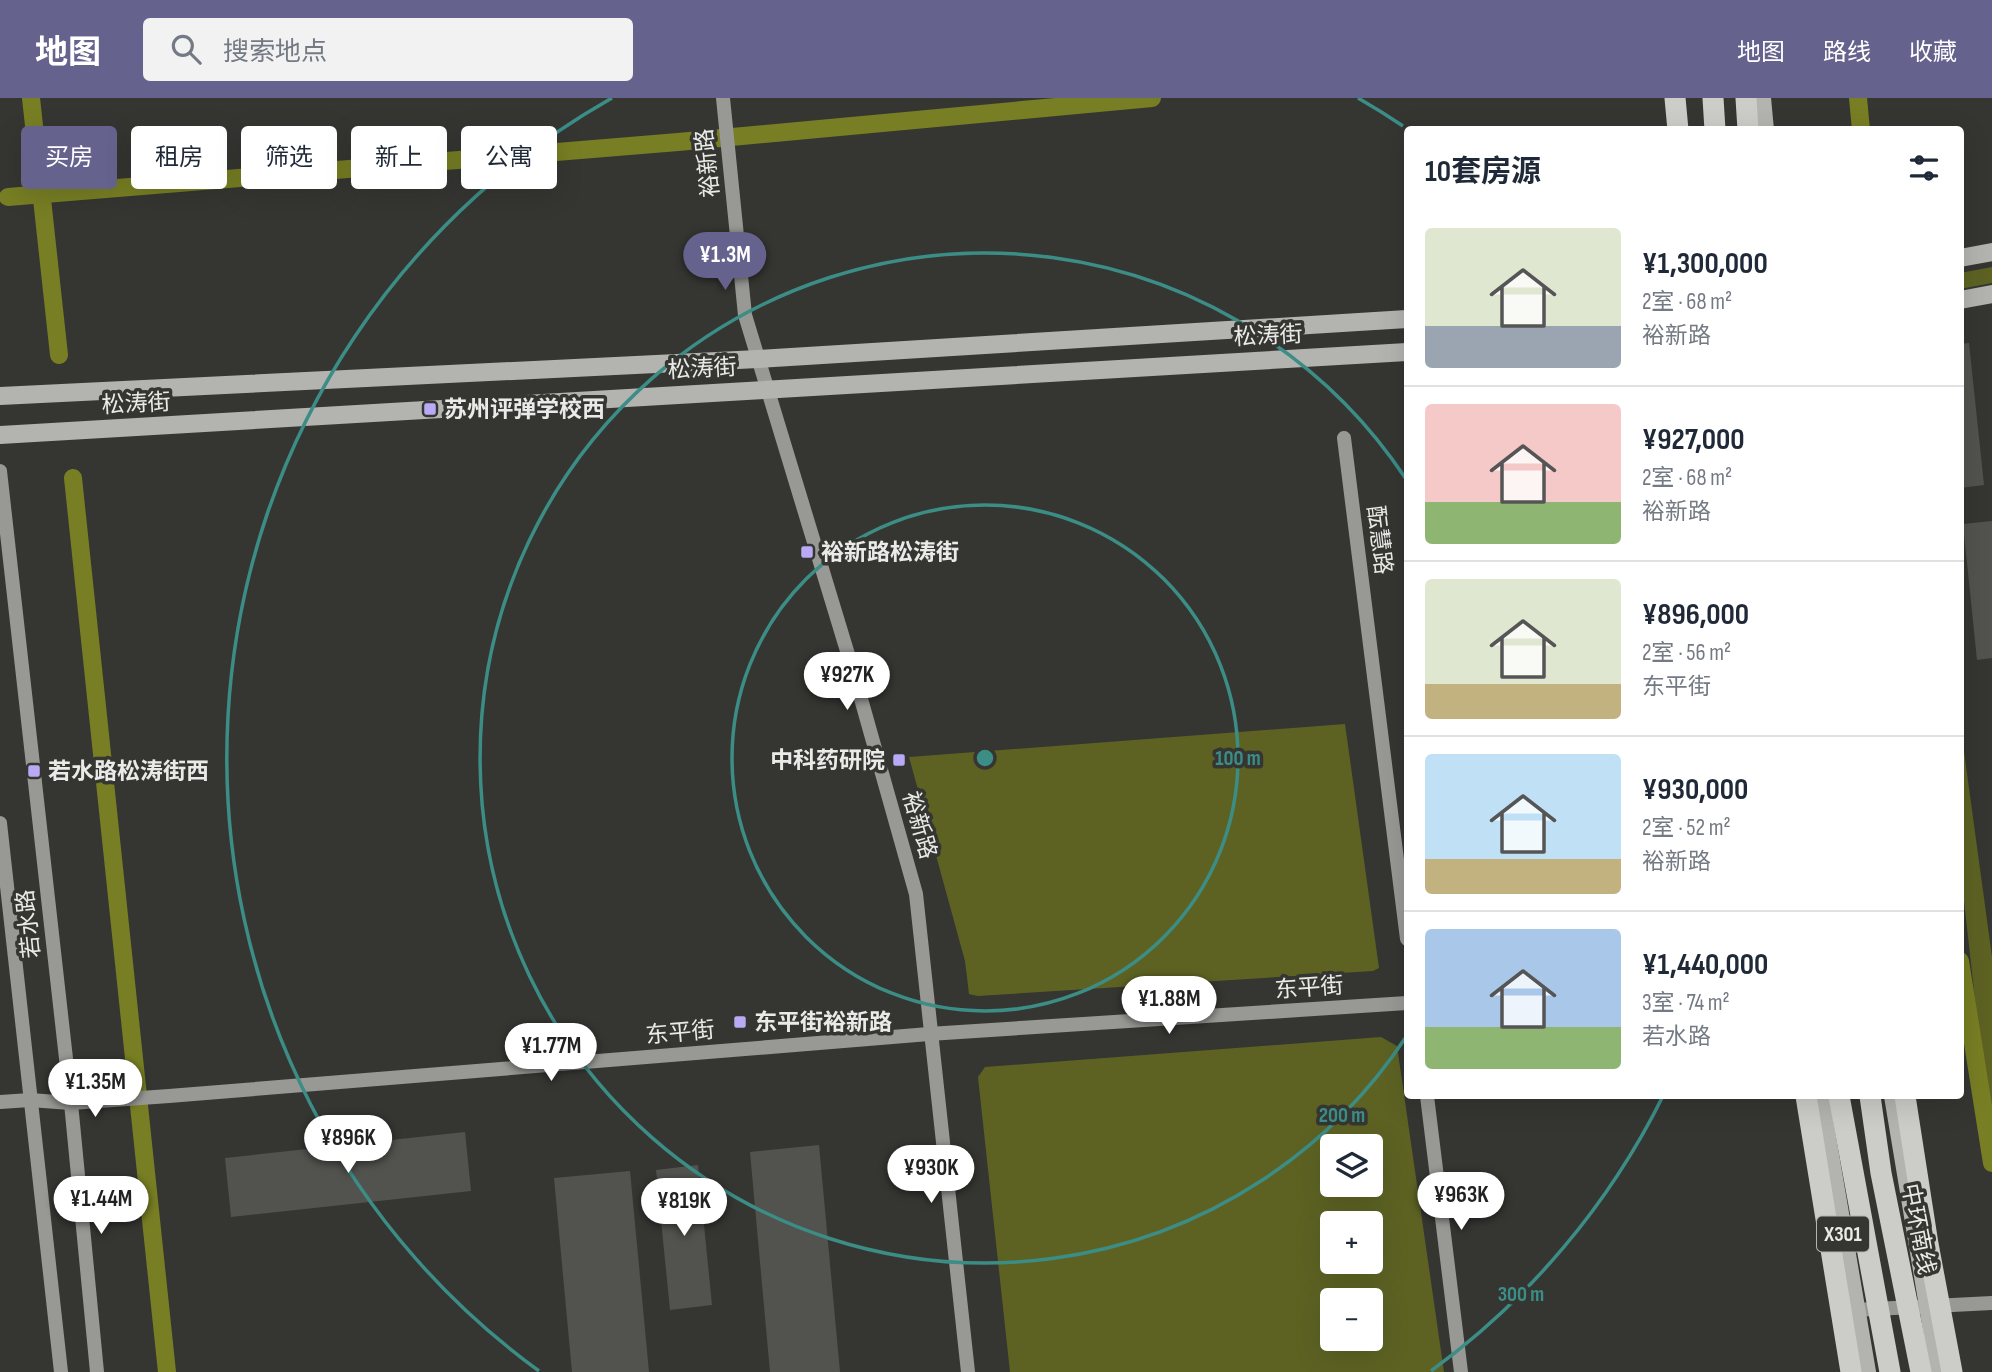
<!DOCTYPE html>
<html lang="zh">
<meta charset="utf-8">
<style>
:root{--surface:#fff;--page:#f2f2f3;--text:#1f2937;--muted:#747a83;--line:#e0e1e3;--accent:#65638d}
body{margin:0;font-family:"Sofia Sans Condensed","Noto Sans SC",sans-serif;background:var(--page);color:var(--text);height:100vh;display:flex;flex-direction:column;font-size:26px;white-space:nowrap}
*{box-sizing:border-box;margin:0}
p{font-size:23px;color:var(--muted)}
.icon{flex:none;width:38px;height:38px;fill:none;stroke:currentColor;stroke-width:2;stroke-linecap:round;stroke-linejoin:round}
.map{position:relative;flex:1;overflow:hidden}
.drawer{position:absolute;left:1404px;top:28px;width:560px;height:973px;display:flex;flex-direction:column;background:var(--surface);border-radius:7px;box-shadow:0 7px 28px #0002}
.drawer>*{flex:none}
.hud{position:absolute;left:21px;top:28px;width:665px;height:63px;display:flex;gap:14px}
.fabs{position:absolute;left:1320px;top:1036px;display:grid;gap:14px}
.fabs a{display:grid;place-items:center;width:63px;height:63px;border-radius:7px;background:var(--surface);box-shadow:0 7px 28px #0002;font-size:35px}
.price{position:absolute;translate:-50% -60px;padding:0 16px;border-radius:24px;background:#fff;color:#222;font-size:23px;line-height:46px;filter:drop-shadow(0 2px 4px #0008)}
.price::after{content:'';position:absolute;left:50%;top:42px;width:21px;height:16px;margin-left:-10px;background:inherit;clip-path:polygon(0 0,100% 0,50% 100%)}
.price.current{background:var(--accent);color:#fff}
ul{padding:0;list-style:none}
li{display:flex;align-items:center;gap:21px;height:175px;padding:0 21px}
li+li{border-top:2px solid var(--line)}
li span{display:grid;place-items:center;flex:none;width:196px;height:140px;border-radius:7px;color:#555}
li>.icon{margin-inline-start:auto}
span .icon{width:84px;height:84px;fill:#fffc;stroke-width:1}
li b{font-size:30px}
h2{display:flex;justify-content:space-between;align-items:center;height:84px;padding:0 21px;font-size:30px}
.tag{padding:0 24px;border-radius:7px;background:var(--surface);box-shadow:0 7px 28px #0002;font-size:24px;line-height:63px}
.tag.current{background:var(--accent);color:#fff}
header{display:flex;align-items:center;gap:42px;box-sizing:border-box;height:98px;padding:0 35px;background:var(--accent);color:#fff}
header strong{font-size:33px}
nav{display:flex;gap:38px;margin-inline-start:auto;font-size:24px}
.search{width:490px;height:63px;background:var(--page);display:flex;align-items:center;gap:18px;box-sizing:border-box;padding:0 24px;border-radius:7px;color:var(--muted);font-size:26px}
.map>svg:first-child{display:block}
.green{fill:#5d6223;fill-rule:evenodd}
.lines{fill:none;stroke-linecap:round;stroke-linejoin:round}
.canal{stroke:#777e23;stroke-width:18}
.building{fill:#52534e}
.secondary{stroke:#989995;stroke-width:14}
.primary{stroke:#b3b4b0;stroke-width:18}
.highway{stroke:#cccdc8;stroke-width:21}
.highway-bridge{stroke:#cccdc8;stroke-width:21}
.ring{fill:none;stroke:#3b8d86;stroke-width:3.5}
.poi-dot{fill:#baaaf6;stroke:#353632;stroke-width:2.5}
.labels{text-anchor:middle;stroke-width:7;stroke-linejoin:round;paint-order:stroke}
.shield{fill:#353632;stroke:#b4b5b1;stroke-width:2}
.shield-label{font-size:21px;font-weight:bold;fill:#eaebe8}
.street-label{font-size:23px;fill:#eaebe8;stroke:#353632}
.poi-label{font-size:23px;font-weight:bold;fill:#eaebe8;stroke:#353632;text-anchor:start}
.centre{fill:#3b8d86;stroke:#353632;stroke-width:3.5}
.ring-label{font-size:21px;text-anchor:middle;font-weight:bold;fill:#3b8d86;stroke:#353632;stroke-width:7;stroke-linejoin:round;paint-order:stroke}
</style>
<header>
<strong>地图</strong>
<div class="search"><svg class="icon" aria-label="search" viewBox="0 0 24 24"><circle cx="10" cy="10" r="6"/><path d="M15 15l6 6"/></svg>搜索地点</div>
<nav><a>地图</a><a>路线</a><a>收藏</a></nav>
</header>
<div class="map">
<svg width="1992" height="1274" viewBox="0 0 1992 1274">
<rect width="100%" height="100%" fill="#353632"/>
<g class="green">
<path d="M1992,169V185L1960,191V175Z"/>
<path d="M1960,624L1992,859V1054L1960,767Z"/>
<path d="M1345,626L1379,870L1373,873L978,898L969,896L965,863L909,659Z"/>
<path d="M1381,939L1397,948L1444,1274H1010L978,979L985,969ZM1370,1048V1087H1332V1048ZM1332,1125H1370V1164H1332ZM1332,1202H1370V1241H1332Z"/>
</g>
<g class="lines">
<g class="canal">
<path d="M31,0L59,257"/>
<path d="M1858,0L1861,32"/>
<path d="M8,99L678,44L1152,0"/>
<path d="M73,380L167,1274"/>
<path d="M1960,863L1992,1065"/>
</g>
</g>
<g class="building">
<path d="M1969,245L1984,387L1960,390V246Z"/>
<path d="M1992,423V560L1977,562L1963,426Z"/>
<path d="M465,1034L471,1093L231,1119L225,1060Z"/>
<path d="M819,1047L840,1274H770L750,1054Z"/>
<path d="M698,1067L712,1207L670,1212L656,1072Z"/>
<path d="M630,1073L649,1274H572L554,1080Z"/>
</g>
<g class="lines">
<g class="secondary">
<path d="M723,0L745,217L854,576L916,796L968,1274"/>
<path d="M1344,340L1407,841"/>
<path d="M0,373L71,1005L97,1274"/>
<path d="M0,725L61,1274"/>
<path d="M1427,998L1461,1274"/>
<path d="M0,1004L30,1002L71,1005L169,998L929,936L1407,905"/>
<path d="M1855,1212L1992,1205"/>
</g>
<g class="primary">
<path d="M1762,0L1765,32"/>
<path d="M1960,160L1992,154"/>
<path d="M1960,202L1992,196"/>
<path d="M0,298L758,261L1407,221"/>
<path d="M0,337L1407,254"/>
<path d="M1820,998L1867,1274"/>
<path d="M1893,998L1939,1274"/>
</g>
<g class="highway">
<path d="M1675,0L1678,32"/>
<path d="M1713,0L1715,32"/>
<path d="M1746,0L1748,32"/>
<path d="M1806,998L1851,1274"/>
</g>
<g class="highway-bridge">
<path d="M1839,998L1890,1274"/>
<path d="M1870,998L1881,1075L1921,1274"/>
<path d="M1905,998L1928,1146L1952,1274"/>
</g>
</g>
<g class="ring">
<circle cx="985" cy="660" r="253"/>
<path d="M1406 939A505 505 0 1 1 1406 381"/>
<path d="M1663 998A758 758 0 0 1 1431 1273M539 1273A758 758 0 0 1 612 0M1358 0A758 758 0 0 1 1403 28"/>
</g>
<g class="poi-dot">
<rect x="423" y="304" width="14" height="14" rx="3.5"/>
<rect x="800" y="447" width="14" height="14" rx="3.5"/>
<rect x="892" y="655" width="14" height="14" rx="3.5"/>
<rect x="27" y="666" width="14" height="14" rx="3.5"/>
<rect x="733" y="917" width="14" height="14" rx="3.5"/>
</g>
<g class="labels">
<rect class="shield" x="1817" y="1118.5" width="52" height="35" rx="5"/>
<g class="shield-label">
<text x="1843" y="1143">X301</text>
</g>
<g class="street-label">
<text transform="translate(707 65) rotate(-96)" y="8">裕新路</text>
<text transform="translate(1268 237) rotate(-3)" y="8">松涛街</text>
<text transform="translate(702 270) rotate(-3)" y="8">松涛街</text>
<text transform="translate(136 305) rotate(-3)" y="8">松涛街</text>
<text transform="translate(1380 442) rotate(83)" y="8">酝慧路</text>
<text transform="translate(920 727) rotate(74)" y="8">裕新路</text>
<text transform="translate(28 826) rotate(-96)" y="8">若水路</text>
<text transform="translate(1309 889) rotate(-4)" y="8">东平街</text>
<text transform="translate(680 934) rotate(-5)" y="8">东平街</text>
<text transform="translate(1919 1131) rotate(79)" y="8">中环南线</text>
</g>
<g class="poi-label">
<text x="444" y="319">苏州评弹学校西</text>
<text x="821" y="462">裕新路松涛街</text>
<text x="885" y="670" text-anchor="end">中科药研院</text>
<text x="48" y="681">若水路松涛街西</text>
<text x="754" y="932">东平街裕新路</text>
</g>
</g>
<circle cx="985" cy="660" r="10" class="centre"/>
<g class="ring-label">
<text x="1238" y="667">100 m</text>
<text x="1342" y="1024">200 m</text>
<text x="1521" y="1203">300 m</text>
</g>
</svg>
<div class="fabs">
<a><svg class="icon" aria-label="layers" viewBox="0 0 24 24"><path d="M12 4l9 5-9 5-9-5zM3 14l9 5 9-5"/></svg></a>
<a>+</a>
<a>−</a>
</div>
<b class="price current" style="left:725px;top:194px">¥1.3M</b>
<b class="price" style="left:847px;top:614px">¥927K</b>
<b class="price" style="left:1169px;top:938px">¥1.88M</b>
<b class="price" style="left:551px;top:985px">¥1.77M</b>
<b class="price" style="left:95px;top:1021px">¥1.35M</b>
<b class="price" style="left:348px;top:1077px">¥896K</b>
<b class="price" style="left:931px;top:1107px">¥930K</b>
<b class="price" style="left:1461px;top:1134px">¥963K</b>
<b class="price" style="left:101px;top:1138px">¥1.44M</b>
<b class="price" style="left:684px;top:1140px">¥819K</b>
<div class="hud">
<a class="tag current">买房</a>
<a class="tag">租房</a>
<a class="tag">筛选</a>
<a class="tag">新上</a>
<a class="tag">公寓</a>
</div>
<section class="drawer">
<h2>10套房源<svg class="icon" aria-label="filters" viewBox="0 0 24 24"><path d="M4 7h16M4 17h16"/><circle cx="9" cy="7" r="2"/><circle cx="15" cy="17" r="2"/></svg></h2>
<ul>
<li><span style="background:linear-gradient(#dfe7d0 70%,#9aa5b1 0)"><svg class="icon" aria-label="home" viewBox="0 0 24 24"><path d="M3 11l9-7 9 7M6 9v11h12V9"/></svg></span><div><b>¥1,300,000</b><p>2室 · 68 m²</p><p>裕新路</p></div></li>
<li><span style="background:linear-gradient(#f6c9c9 70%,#8fb573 0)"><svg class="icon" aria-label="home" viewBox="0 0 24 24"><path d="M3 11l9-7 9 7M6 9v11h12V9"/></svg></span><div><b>¥927,000</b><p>2室 · 68 m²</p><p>裕新路</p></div></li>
<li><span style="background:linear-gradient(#dfe7d0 75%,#c2b280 0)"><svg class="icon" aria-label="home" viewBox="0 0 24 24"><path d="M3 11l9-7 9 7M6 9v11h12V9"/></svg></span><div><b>¥896,000</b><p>2室 · 56 m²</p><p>东平街</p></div></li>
<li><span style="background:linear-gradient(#bfe0f5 75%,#c2b280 0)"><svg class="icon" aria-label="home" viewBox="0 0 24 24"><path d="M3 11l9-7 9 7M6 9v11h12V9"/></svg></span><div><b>¥930,000</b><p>2室 · 52 m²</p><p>裕新路</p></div></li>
<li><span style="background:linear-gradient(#a9c7e8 70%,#8fb573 0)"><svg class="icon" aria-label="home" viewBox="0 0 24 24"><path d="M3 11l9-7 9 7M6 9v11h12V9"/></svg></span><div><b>¥1,440,000</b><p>3室 · 74 m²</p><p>若水路</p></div></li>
</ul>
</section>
</div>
